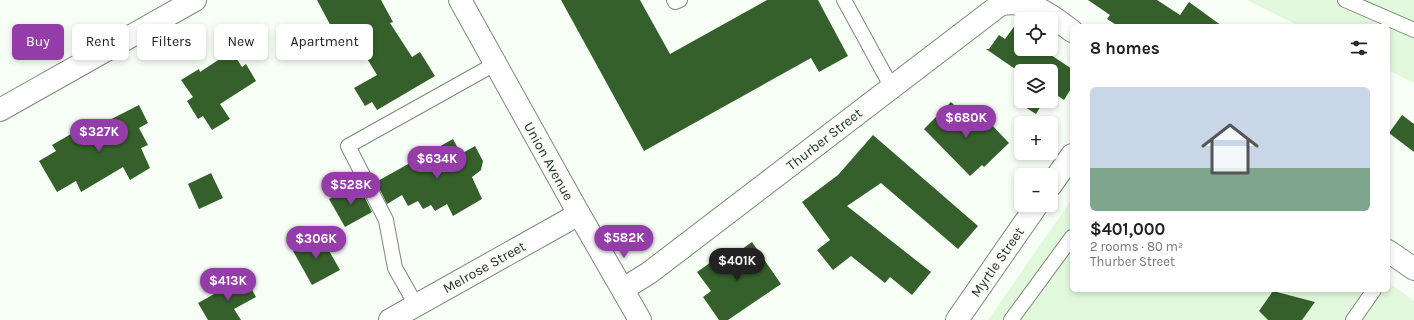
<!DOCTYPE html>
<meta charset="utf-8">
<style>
:root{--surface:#fff;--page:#f6f6f6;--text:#202124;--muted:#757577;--accent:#943ca8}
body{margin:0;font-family:Karla,sans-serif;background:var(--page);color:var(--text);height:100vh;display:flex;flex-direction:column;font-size:15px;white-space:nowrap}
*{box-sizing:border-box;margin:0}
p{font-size:13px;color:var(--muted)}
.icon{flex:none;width:22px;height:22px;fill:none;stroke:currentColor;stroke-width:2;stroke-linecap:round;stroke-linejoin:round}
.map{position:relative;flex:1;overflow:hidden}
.sheet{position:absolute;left:1070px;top:24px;width:320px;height:268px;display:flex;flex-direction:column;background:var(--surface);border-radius:6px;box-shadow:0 2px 6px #0003}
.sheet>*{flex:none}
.hud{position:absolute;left:12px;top:24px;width:380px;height:36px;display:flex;gap:8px}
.buttons{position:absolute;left:1014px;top:12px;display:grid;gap:8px}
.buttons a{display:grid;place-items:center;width:44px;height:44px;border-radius:6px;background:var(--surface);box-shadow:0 2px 6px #0003;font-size:20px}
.price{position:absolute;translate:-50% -34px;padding:0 9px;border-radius:14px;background:var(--accent);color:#fff;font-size:13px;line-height:26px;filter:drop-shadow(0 1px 2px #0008)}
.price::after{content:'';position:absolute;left:50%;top:24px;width:12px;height:9px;margin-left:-6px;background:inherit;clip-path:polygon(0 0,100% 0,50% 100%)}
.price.selected{background:#222;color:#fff}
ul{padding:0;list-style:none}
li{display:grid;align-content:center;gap:8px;height:212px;padding:0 20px}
li span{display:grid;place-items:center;height:124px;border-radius:6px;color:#555}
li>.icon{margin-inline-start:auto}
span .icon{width:72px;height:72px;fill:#fffc;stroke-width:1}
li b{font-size:17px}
h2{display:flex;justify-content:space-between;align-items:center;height:48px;padding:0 20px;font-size:17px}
.tag{padding:0 14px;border-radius:6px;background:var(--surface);box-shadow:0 2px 6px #0003;font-size:14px;line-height:36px}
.tag.selected{background:var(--accent);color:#fff}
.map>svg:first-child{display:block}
.built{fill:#e2f8dd}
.building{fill:#35602b}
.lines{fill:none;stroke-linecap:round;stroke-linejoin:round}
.service-casing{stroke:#7b8b78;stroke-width:16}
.minor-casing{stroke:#7b8b78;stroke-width:24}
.secondary-casing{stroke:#7b8b78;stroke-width:24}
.service{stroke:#fff;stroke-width:14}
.minor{stroke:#fff;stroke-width:22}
.secondary{stroke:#fff;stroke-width:22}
.labels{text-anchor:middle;stroke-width:4;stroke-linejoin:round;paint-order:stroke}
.street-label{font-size:14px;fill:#292f27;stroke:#f7fef6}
</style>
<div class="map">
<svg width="1414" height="320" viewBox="0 0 1414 320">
<rect width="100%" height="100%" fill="#f7fef6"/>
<g class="built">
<path d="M1247,0H1414V83L1388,70V26H1299Z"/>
<path d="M1072,199V290H1388V282L1414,301V320H988Z"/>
</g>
<g class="building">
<path d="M317,0H381L393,22L390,23L412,57L420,52L435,76L377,110L372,102L365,106L354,88L377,75L357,42L343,49Z"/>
<path d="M561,0H640L670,54L767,0H818L848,56L819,72L811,58L644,151Z"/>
<path d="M1088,0H1157L1180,15L1189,2L1222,26H1118L1107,19L1110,15Z"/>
<path d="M1021,17V49H1042L1072,69V87L1064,100L1051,91V71H1021V73L986,49H989L999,35L1005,39Z"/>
<path d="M232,51L242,67L246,64L256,81L220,104L230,119L212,130L203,116L198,119L187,101L193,97L181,80L199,69L200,72Z"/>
<path d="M1021,96V101H1044L1036,114L1017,102Z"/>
<path d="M951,102L980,131L989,122L1009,143L984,167L982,165L970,176L924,129Z"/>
<path d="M139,105L148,123L139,128L148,145L141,148L150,168L130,180L123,167L81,192L76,181L57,192L39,161L56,151L52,145L71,134L74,138Z"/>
<path d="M1402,115L1414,124V152L1389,133Z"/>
<path d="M873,135L978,226L958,249L881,183L847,206L931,272L912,295L890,277L885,283L851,256L833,270L817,250L830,240L802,202L838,175Z"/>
<path d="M453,139L461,154L475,146L483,161L481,170L472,177L482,199L453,216L447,204L435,211L431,205L423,209L418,201L408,206L402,195L387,204L376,182Z"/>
<path d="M211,173L223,198L199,209L188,184Z"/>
<path d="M356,185L359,191L361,190L372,212L345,227L329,199Z"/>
<path d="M320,235L340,270L312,285L293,251Z"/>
<path d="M752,242L781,284L728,320H719L703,297L711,291L697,272L727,251L731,257Z"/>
<path d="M245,277L256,297L234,309L241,320H208L198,303Z"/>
<path d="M1273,291L1315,302L1302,320H1268L1259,311Z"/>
</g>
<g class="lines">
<defs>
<g id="service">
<path d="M674,0L675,2L680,0"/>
<path d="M844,0L891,86"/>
<path d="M1345,0L1414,30"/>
<path d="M416,305L395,268L386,220L348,146L495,64"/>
<path d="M1011,320L1072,237"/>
<path d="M1353,320L1374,290"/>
</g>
<g id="minor">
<path d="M0,110L195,0"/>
<path d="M1051,185L1072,155"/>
<path d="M1388,251L1414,269"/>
<path d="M623,289L649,273L1001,4C1033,0 1048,13 1072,31"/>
<path d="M390,320L579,214"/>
<path d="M957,320L1037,205"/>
</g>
<path id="secondary" d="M460,0L579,214L640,320"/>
</defs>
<use href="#service" class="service-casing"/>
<use href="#minor" class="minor-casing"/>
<use href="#secondary" class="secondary-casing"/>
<use href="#service" class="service"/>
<use href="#minor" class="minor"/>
<use href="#secondary" class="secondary"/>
</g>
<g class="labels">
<g class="street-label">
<text transform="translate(824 139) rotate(-38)" y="5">Thurber Street</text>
<text transform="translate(549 161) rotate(61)" y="5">Union Avenue</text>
<text transform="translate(997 262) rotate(-55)" y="5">Myrtle Street</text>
<text transform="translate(484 267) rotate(-29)" y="5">Melrose Street</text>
</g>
</g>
</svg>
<div class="buttons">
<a><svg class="icon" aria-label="locate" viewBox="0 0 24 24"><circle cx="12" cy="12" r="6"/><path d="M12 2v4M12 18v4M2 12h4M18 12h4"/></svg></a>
<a><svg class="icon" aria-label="layers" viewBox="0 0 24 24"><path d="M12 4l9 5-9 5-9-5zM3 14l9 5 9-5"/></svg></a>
<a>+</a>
<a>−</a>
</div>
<b class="price" style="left:966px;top:139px">$680K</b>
<b class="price" style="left:99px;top:153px">$327K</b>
<b class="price" style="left:437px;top:180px">$634K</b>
<b class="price" style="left:351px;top:206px">$528K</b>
<b class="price" style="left:624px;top:259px">$582K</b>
<b class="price" style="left:316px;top:260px">$306K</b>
<b class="price selected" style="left:737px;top:282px">$401K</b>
<b class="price" style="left:228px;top:302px">$413K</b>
<div class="hud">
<a class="tag selected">Buy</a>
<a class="tag">Rent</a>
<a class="tag">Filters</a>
<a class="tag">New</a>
<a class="tag">Apartment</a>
</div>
<section class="sheet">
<h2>8 homes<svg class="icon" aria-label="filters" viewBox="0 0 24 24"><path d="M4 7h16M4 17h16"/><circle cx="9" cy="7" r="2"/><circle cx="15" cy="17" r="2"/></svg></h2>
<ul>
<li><span style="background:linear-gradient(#c9d6e8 65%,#7fa58c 0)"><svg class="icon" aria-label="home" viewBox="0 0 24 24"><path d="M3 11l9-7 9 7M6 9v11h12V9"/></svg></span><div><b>$401,000</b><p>2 rooms · 80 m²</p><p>Thurber Street</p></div></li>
</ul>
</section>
</div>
